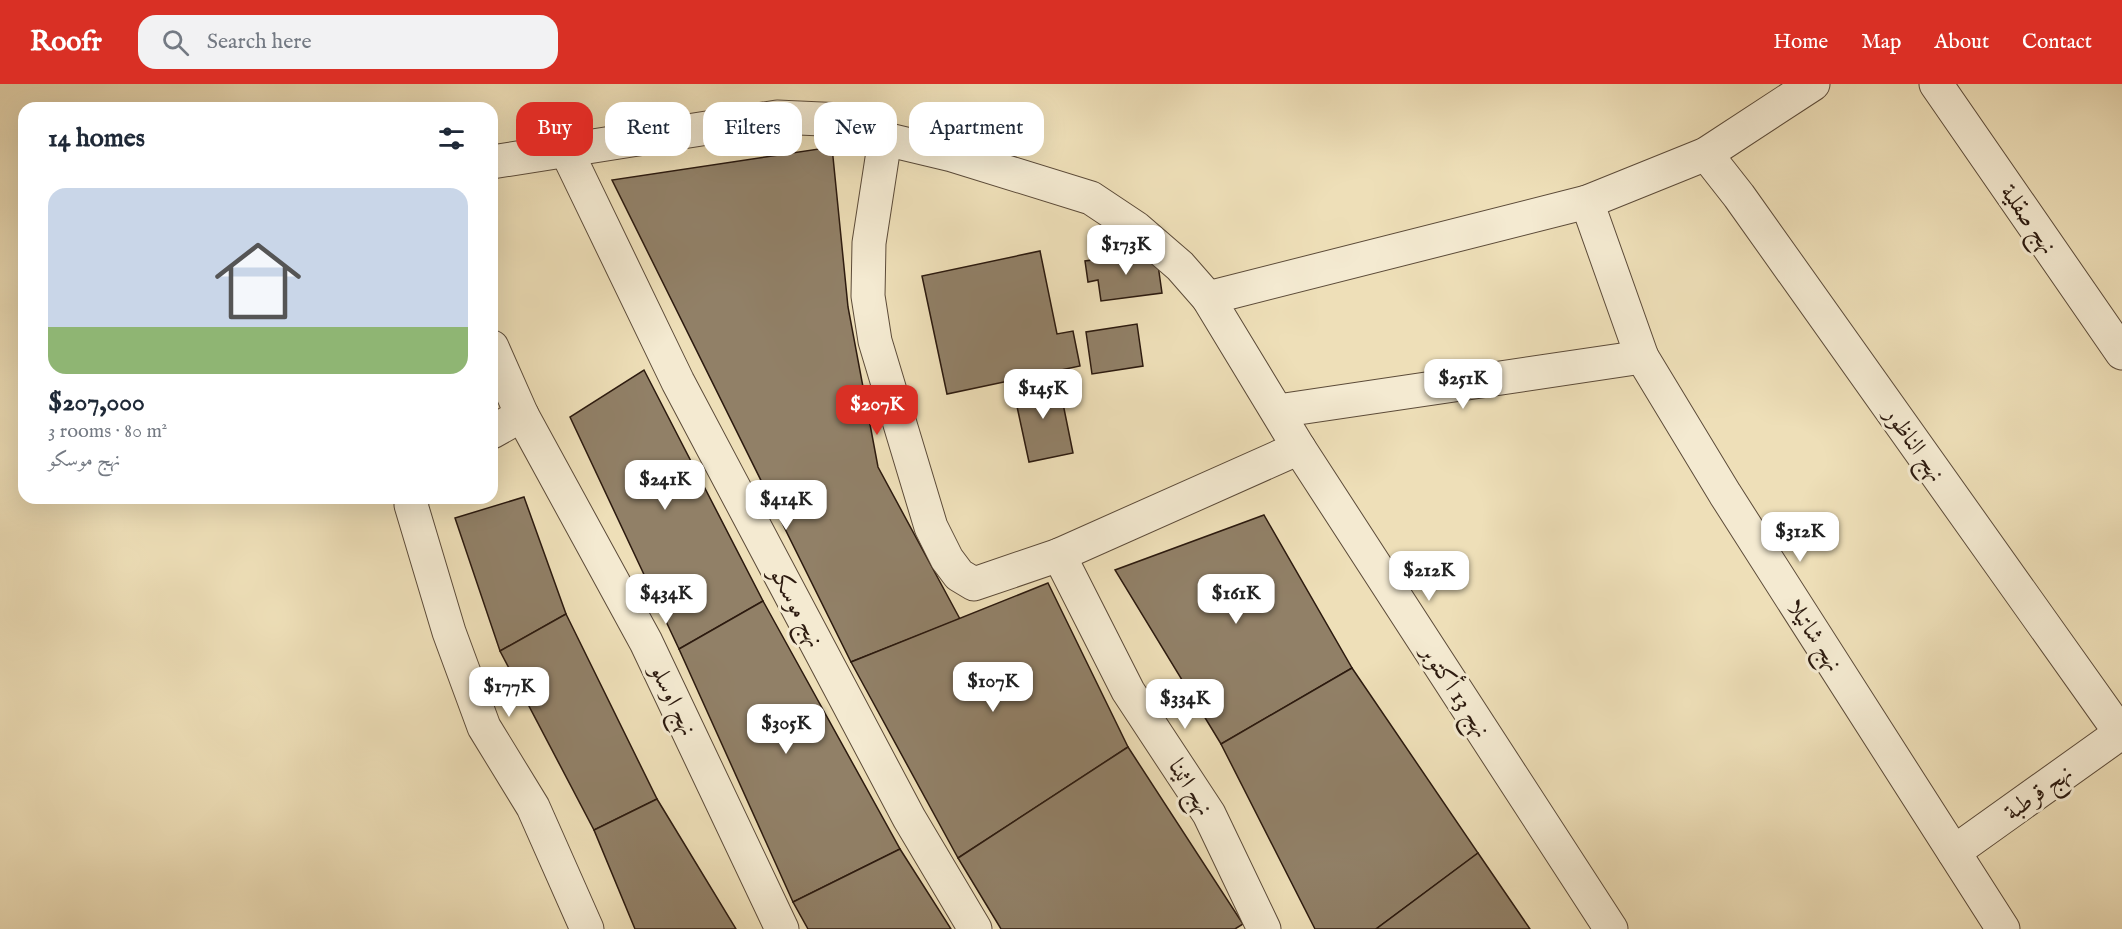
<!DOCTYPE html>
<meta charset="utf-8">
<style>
:root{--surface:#fff;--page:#f2f2f3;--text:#1f2937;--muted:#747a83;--line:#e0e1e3;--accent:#d93025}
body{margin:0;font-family:"IM FELL English",Amiri,serif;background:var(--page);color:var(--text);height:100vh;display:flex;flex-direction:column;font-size:22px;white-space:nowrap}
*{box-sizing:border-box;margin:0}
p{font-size:20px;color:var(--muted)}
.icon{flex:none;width:33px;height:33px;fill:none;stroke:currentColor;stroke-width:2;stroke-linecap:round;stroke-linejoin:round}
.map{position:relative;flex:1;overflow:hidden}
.details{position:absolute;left:18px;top:18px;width:480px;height:402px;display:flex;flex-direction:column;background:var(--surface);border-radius:18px;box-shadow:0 6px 24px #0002}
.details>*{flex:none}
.banner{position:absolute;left:516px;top:18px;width:570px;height:54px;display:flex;gap:12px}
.price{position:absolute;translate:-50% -51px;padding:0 14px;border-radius:12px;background:#fff;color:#222;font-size:20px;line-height:39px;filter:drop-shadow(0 2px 3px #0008)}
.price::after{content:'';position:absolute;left:50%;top:36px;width:18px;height:14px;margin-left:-9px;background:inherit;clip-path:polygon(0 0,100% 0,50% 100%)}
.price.active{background:var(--accent);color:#fff}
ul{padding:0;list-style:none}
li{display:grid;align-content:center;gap:12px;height:318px;padding:0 30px}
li+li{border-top:2px solid var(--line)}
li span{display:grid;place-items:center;height:186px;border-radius:18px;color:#555}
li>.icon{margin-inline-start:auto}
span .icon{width:108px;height:108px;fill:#fffc;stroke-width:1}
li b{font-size:26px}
h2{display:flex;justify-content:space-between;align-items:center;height:72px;padding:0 30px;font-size:26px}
.chip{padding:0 21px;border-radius:18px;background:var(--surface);box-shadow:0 6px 24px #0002;font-size:21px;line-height:54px}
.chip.active{background:var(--accent);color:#fff}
header{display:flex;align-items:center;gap:36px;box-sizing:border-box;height:84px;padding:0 30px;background:var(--accent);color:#fff}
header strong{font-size:28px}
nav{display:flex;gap:33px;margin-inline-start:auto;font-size:21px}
.search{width:420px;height:54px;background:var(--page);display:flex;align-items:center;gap:15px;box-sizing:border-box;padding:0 21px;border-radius:18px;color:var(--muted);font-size:22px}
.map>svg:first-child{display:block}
.building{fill:#918067;stroke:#2c1a0f;stroke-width:1.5}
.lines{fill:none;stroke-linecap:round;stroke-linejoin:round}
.minor-casing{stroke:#5c4b39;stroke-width:35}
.minor{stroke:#f4ead1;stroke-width:33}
.labels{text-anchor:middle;stroke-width:6;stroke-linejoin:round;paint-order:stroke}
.street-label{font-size:24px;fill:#2c1a0f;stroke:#f4ead1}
</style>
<header>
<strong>Roofr</strong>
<div class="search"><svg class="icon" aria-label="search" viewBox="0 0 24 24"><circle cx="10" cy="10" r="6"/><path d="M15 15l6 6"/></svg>Search here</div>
<nav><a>Home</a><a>Map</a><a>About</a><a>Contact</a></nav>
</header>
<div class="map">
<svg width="2122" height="845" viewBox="0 0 2122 845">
<rect width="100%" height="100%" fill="#eedfb8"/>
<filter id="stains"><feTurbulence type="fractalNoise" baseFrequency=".00333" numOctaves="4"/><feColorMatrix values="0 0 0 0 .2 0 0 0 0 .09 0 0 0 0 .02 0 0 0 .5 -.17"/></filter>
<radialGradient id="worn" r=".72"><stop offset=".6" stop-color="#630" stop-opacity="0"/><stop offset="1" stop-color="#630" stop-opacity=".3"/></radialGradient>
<g class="building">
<path d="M832,63L848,223L878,383L960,535L851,578L612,96Z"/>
<path d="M1040,167L1057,250L1073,247L1080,282L947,310L922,192Z"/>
<path d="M1156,167L1162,209L1101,217L1098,196L1088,198L1085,177Z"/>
<path d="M1137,240L1143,282L1092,290L1086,248Z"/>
<path d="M644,286L763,517L679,565L570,333Z"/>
<path d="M1058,295L1073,369L1029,378L1013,304Z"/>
<path d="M524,413L566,530L500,567L455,434Z"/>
<path d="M1264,431L1352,584L1221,660L1115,486Z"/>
<path d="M1048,499L1128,663L958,774L851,578Z"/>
<path d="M763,517L900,765L793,818L679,565Z"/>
<path d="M566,530L657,715L594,746L500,567Z"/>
<path d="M1352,584L1478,769L1376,845H1315L1221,660Z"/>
<path d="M1128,663L1243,840L1235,845H1001L958,774Z"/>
<path d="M657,715L736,845H635L594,746Z"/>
<path d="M900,765L951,845H808L793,818Z"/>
<path d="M1478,769L1530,845H1376Z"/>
</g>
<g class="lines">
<defs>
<g id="minor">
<path d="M1936,0L2122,269"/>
<path d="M885,55L869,159L868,212L875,257L931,443L947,475L959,491L974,500L1059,471L1299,364"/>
<path d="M566,66L678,298L909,734L975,845"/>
<path d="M1706,70L1739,112L2122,651"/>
<path d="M492,78L777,33L844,36L885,55L952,71L1091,114L1136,144L1180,182L1208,214L1299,364L1611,845"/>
<path d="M1587,118L1642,273L1725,410L2003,845"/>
<path d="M1208,214L1587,118L1706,70L1813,0"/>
<path d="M492,263L522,331L646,558L782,845"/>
<path d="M1278,327L1642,273"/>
<path d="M492,348L522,331"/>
<path d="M413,414L411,421L449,548L484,643L533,723L587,845"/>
<path d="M1059,471L1128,607L1209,730L1264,845"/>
<path d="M1954,768L2122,648"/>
</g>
</defs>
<use href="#minor" class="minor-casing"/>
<use href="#minor" class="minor"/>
</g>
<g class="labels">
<g class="street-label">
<text transform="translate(2029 135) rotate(55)" y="8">نهج صقلية</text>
<text transform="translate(1915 360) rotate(55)" y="8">نهج الناظور</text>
<text transform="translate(797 523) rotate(62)" y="8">نهج موسكو</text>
<text transform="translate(1815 551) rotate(57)" y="8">نهج شاتيلا</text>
<text transform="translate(1456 607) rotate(57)" y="8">نهج 13 أكتوبر</text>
<text transform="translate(674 616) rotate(64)" y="8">نهج اوسلو</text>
<text transform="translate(1191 703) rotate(58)" y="8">نهج اثينا</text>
<text transform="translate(2038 708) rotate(-36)" y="8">نهج قرطبة</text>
</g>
</g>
<rect width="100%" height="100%" filter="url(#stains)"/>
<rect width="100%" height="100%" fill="url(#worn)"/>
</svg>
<b class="price" style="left:1126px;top:192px">$173K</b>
<b class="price" style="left:1463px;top:326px">$251K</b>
<b class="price" style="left:1043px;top:336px">$145K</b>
<b class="price active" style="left:877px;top:352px">$207K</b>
<b class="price" style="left:665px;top:427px">$241K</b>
<b class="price" style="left:786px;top:447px">$414K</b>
<b class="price" style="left:1800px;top:479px">$312K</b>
<b class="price" style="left:1429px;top:518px">$212K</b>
<b class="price" style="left:666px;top:541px">$434K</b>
<b class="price" style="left:1236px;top:541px">$161K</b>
<b class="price" style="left:993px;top:629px">$107K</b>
<b class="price" style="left:509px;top:634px">$177K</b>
<b class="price" style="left:1185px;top:646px">$334K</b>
<b class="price" style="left:786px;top:671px">$305K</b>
<div class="banner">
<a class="chip active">Buy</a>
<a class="chip">Rent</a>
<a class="chip">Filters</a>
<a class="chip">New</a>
<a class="chip">Apartment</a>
</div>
<section class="details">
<h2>14 homes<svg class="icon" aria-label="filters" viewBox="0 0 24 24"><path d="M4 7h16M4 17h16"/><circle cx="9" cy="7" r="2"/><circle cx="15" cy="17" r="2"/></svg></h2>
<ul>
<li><span style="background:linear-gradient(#c9d6e8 75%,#8fb573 0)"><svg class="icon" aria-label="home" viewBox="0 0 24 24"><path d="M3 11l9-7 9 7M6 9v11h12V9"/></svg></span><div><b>$207,000</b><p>3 rooms · 80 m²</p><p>نهج موسكو</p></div></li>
</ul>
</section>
</div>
